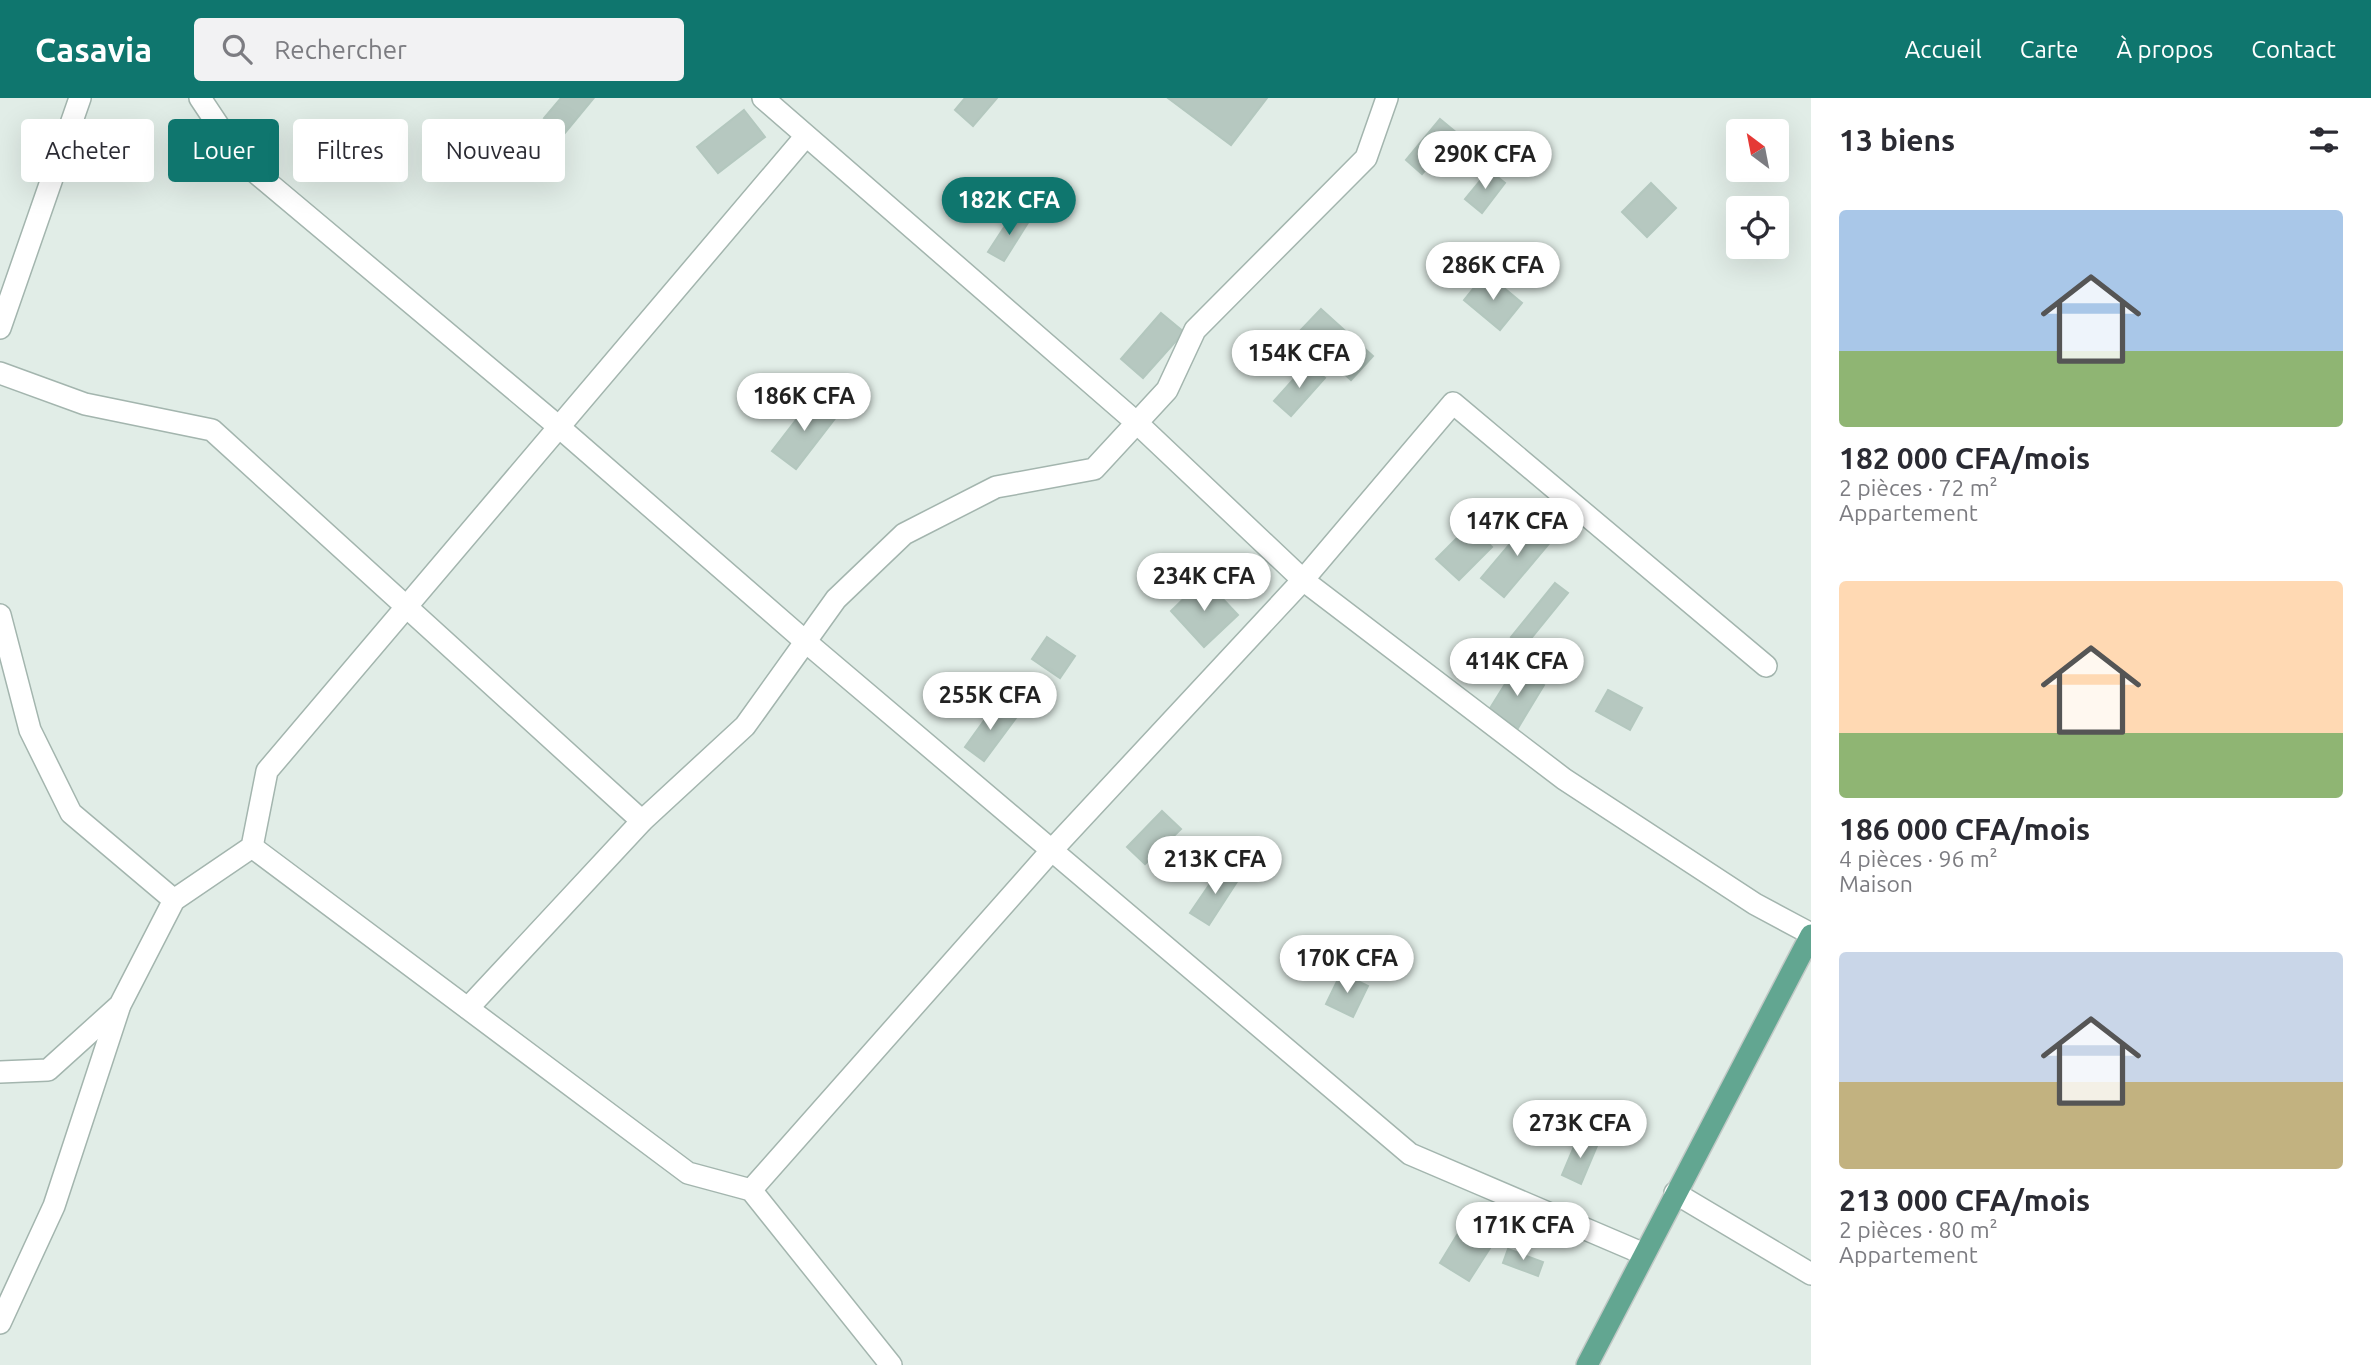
<!DOCTYPE html>
<html lang="fr">
<meta charset="utf-8">
<style>
:root{--surface:#fff;--page:#f2f2f3;--text:#2b2b33;--muted:#7c7c81;--accent:#0f766e}
body{margin:0;font-family:Ubuntu,sans-serif;background:var(--page);color:var(--text);height:100vh;display:flex;flex-direction:column;font-size:26px;white-space:nowrap}
*{box-sizing:border-box;margin:0}
p{font-size:23px;color:var(--muted)}
.icon{flex:none;width:38px;height:38px;fill:none;stroke:currentColor;stroke-width:2;stroke-linecap:round;stroke-linejoin:round}
.map{position:relative;flex:1;overflow:hidden}
.drawer{display:flex;flex-direction:column;background:var(--surface);width:560px}
.drawer>*{flex:none}
.guide{position:absolute;left:21px;top:21px;width:665px;height:63px;display:flex;gap:14px}
.needle{width:46px;rotate:328deg}
.controls{position:absolute;left:1726px;top:21px;display:grid;gap:14px}
.controls a{display:grid;place-items:center;width:63px;height:63px;border-radius:7px;background:var(--surface);box-shadow:0 7px 28px #0002;font-size:35px}
.price{position:absolute;translate:-50% -60px;padding:0 16px;border-radius:24px;background:#fff;color:#222;font-size:23px;line-height:46px;filter:drop-shadow(0 2px 4px #0008)}
.price::after{content:'';position:absolute;left:50%;top:42px;width:21px;height:16px;margin-left:-10px;background:inherit;clip-path:polygon(0 0,100% 0,50% 100%)}
.price.active{background:var(--accent);color:#fff}
ul{padding:0;list-style:none}
li{display:grid;align-content:center;gap:14px;height:371px;padding:0 28px}
li span{display:grid;place-items:center;height:217px;border-radius:7px;color:#555}
li>.icon{margin-inline-start:auto}
span .icon{width:126px;height:126px;fill:#fffc;stroke-width:1}
li b{font-size:30px}
h2{display:flex;justify-content:space-between;align-items:center;height:84px;padding:0 28px;font-size:30px}
.pill{padding:0 24px;border-radius:7px;background:var(--surface);box-shadow:0 7px 28px #0002;font-size:24px;line-height:63px}
.pill.active{background:var(--accent);color:#fff}
header{display:flex;align-items:center;gap:42px;box-sizing:border-box;height:98px;padding:0 35px;background:var(--accent);color:#fff}
header strong{font-size:33px}
nav{display:flex;gap:38px;margin-inline-start:auto;font-size:24px}
.search{width:490px;height:63px;background:var(--page);display:flex;align-items:center;gap:18px;box-sizing:border-box;padding:0 24px;border-radius:7px;color:var(--muted);font-size:26px}
main{display:flex;flex:1;min-height:0}
.map>svg:first-child{display:block}
.building{fill:#b6c8c0;stroke:#b3c7be;stroke-width:2}
.lines{fill:none;stroke-linecap:round;stroke-linejoin:round}
.minor-casing{stroke:#a3b5ae;stroke-width:24}
.primary-casing{stroke:#c1c9c6;stroke-width:24}
.minor{stroke:#fff;stroke-width:21}
.primary{stroke:#62a691;stroke-width:21}
</style>
<header>
<strong>Casavia</strong>
<div class="search"><svg class="icon" aria-label="search" viewBox="0 0 24 24"><circle cx="10" cy="10" r="6"/><path d="M15 15l6 6"/></svg>Rechercher</div>
<nav><a>Accueil</a><a>Carte</a><a>À propos</a><a>Contact</a></nav>
</header>
<main>
<div class="map">
<svg width="1811" height="1267" viewBox="0 0 1811 1267">
<rect width="100%" height="100%" fill="#e1ede7"/>
<g class="building">
<path d="M561,0L593,1L564,36L544,20Z"/>
<path d="M965,0H997L973,28L955,12Z"/>
<path d="M1168,0H1267L1231,47Z"/>
<path d="M744,12L765,39L718,75L697,49Z"/>
<path d="M1440,21L1457,35L1422,76L1406,62Z"/>
<path d="M1489,72L1505,85L1482,115L1465,101Z"/>
<path d="M1651,85L1676,110L1647,139L1622,114Z"/>
<path d="M1014,114L1029,123L1004,163L988,154Z"/>
<path d="M1486,175L1522,205L1500,232L1464,202Z"/>
<path d="M1321,211L1373,258L1351,282L1299,234Z"/>
<path d="M1161,215L1184,234L1143,280L1121,261Z"/>
<path d="M1307,266L1325,280L1291,318L1274,303Z"/>
<path d="M813,300L837,318L796,371L772,353Z"/>
<path d="M1530,422L1553,441L1504,499L1481,480Z"/>
<path d="M1470,427L1492,449L1459,482L1436,461Z"/>
<path d="M1204,481L1238,517L1204,549L1171,513Z"/>
<path d="M1555,485L1568,495L1524,549L1511,539Z"/>
<path d="M1047,539L1075,558L1060,580L1032,561Z"/>
<path d="M1515,570L1544,587L1518,630L1489,612Z"/>
<path d="M1608,592L1642,610L1630,632L1596,613Z"/>
<path d="M996,606L1016,620L984,663L965,649Z"/>
<path d="M1162,713L1181,731L1145,766L1127,749Z"/>
<path d="M1222,768L1240,779L1209,827L1190,815Z"/>
<path d="M1341,875L1368,888L1353,919L1326,906Z"/>
<path d="M1578,1039L1597,1048L1581,1086L1562,1077Z"/>
<path d="M1460,1132L1490,1150L1469,1183L1440,1165Z"/>
<path d="M1508,1151L1543,1164L1538,1178L1503,1165Z"/>
</g>
<g class="lines">
<defs>
<g id="minor">
<path d="M200,0L242,63L559,329L806,544L1410,1056L1644,1156"/>
<path d="M763,0L1137,325L1303,482L1564,681L1755,806L1811,836"/>
<path d="M0,230L80,0"/>
<path d="M0,275L85,306L212,332L642,723"/>
<path d="M0,517L30,632L71,715L174,802"/>
<path d="M252,749L688,1075L751,1092L891,1267"/>
<path d="M468,910L642,723L745,628L836,501L904,436L996,389L1094,371L1167,292L1195,232L1366,60L1387,0"/>
<path d="M0,974L48,972L120,907L174,802L252,749L267,673L805,39"/>
<path d="M751,1092L1051,753L1303,482L1453,305L1766,568"/>
<path d="M1675,1095L1811,1176"/>
<path d="M0,1225L54,1108L119,910"/>
</g>
<path id="primary" d="M1587,1267L1811,837"/>
</defs>
<use href="#minor" class="minor-casing"/>
<use href="#primary" class="primary-casing"/>
<use href="#minor" class="minor"/>
<use href="#primary" class="primary"/>
</g>
</svg>
<div class="controls">
<a><svg class="needle" viewBox="-14 -14 28 28"><path d="M0-13l5 13h-10z" fill="#e53935"/><path d="M0 13l5-13h-10z" fill="#7c7c81"/></svg></a>
<a><svg class="icon" aria-label="locate" viewBox="0 0 24 24"><circle cx="12" cy="12" r="6"/><path d="M12 2v4M12 18v4M2 12h4M18 12h4"/></svg></a>
</div>
<b class="price" style="left:1485px;top:93px">290K CFA</b>
<b class="price active" style="left:1009px;top:139px">182K CFA</b>
<b class="price" style="left:1493px;top:204px">286K CFA</b>
<b class="price" style="left:1299px;top:292px">154K CFA</b>
<b class="price" style="left:804px;top:335px">186K CFA</b>
<b class="price" style="left:1517px;top:460px">147K CFA</b>
<b class="price" style="left:1204px;top:515px">234K CFA</b>
<b class="price" style="left:1517px;top:600px">414K CFA</b>
<b class="price" style="left:990px;top:634px">255K CFA</b>
<b class="price" style="left:1215px;top:798px">213K CFA</b>
<b class="price" style="left:1347px;top:897px">170K CFA</b>
<b class="price" style="left:1580px;top:1062px">273K CFA</b>
<b class="price" style="left:1523px;top:1164px">171K CFA</b>
<div class="guide">
<a class="pill">Acheter</a>
<a class="pill active">Louer</a>
<a class="pill">Filtres</a>
<a class="pill">Nouveau</a>
</div>
</div>
<section class="drawer">
<h2>13 biens<svg class="icon" aria-label="filters" viewBox="0 0 24 24"><path d="M4 7h16M4 17h16"/><circle cx="9" cy="7" r="2"/><circle cx="15" cy="17" r="2"/></svg></h2>
<ul>
<li><span style="background:linear-gradient(#a9c7e8 65%,#8fb573 0)"><svg class="icon" aria-label="home" viewBox="0 0 24 24"><path d="M3 11l9-7 9 7M6 9v11h12V9"/></svg></span><div><b>182 000 CFA/mois</b><p>2 pièces · 72 m²</p><p>Appartement</p></div></li>
<li><span style="background:linear-gradient(#ffd9b3 70%,#8fb573 0)"><svg class="icon" aria-label="home" viewBox="0 0 24 24"><path d="M3 11l9-7 9 7M6 9v11h12V9"/></svg></span><div><b>186 000 CFA/mois</b><p>4 pièces · 96 m²</p><p>Maison</p></div></li>
<li><span style="background:linear-gradient(#c9d6e8 60%,#c2b280 0)"><svg class="icon" aria-label="home" viewBox="0 0 24 24"><path d="M3 11l9-7 9 7M6 9v11h12V9"/></svg></span><div><b>213 000 CFA/mois</b><p>2 pièces · 80 m²</p><p>Appartement</p></div></li>
</ul>
</section>
</main>
